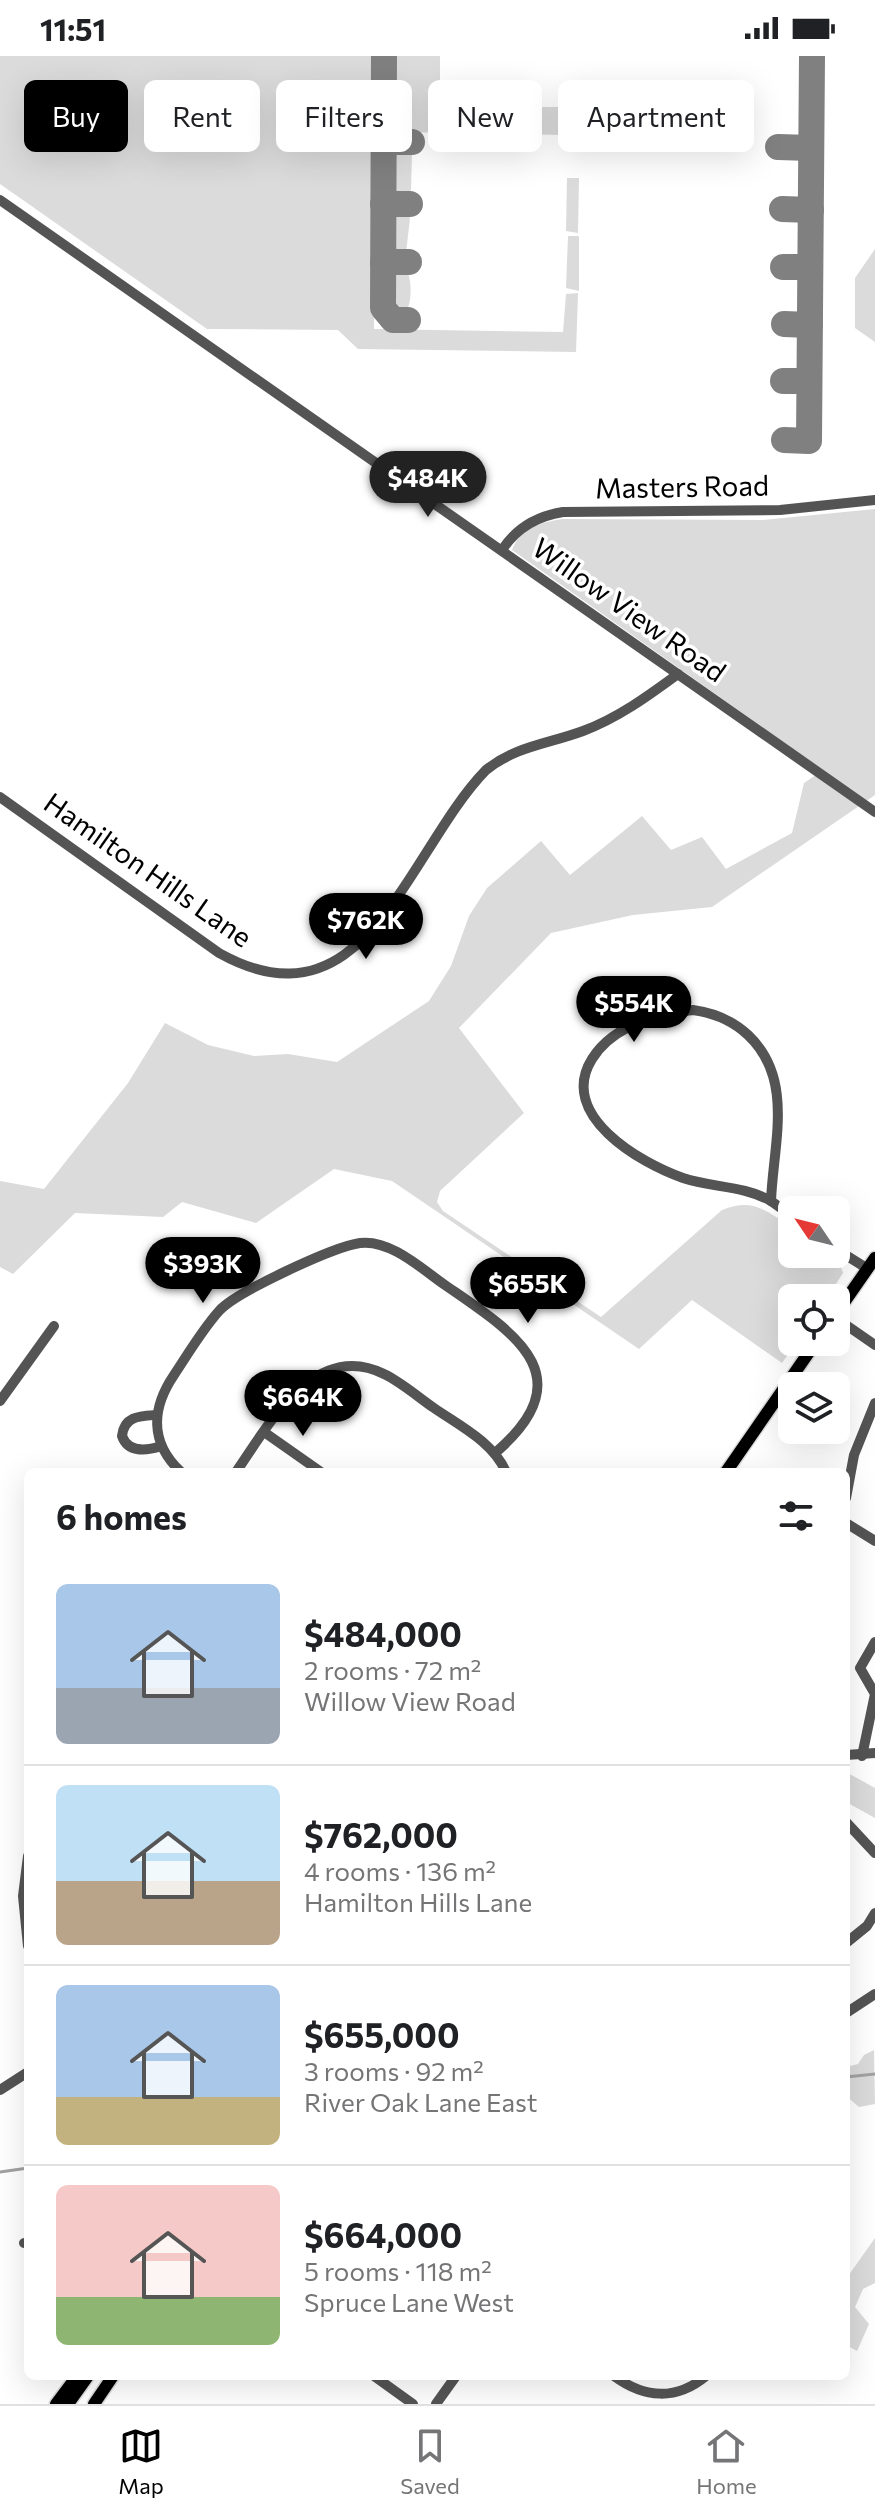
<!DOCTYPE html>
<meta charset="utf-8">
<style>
:root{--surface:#fff;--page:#f6f6f6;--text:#202124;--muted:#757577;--line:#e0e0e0;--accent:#000}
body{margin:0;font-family:Commissioner,sans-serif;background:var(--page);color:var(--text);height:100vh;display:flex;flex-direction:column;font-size:30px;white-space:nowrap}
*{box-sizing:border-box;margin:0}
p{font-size:26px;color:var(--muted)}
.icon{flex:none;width:44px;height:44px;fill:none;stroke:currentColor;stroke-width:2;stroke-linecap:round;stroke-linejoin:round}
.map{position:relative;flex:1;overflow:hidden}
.drawer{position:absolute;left:24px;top:1412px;width:826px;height:912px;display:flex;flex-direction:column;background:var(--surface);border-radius:12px;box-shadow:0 8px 32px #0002}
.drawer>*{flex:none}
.guide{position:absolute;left:24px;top:24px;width:828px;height:72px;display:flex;gap:16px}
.needle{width:52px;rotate:305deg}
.fabs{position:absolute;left:778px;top:1140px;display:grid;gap:16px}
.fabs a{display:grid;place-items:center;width:72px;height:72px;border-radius:12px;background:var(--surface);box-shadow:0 8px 32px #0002;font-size:40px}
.price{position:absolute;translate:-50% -68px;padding:0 18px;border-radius:28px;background:var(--accent);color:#fff;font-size:26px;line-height:52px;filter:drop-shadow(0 2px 4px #0008)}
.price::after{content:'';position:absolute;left:50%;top:48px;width:24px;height:18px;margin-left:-12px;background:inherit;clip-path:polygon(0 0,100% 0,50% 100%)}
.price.on{background:#222;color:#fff}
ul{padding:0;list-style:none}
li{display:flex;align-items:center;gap:24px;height:200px;padding:0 32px}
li+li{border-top:2px solid var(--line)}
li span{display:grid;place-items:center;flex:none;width:224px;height:160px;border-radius:12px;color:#555}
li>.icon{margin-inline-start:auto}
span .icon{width:96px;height:96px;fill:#fffc;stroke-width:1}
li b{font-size:34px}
h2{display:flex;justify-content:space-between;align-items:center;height:96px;padding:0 32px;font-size:34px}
.tag{padding:0 28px;border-radius:12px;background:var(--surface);box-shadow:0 8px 32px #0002;font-size:28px;line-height:72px}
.tag.on{background:var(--accent);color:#fff}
.status{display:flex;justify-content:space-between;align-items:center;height:56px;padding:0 40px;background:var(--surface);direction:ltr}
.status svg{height:22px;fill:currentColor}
.dock{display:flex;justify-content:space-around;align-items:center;height:112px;border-top:2px solid var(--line);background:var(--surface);font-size:22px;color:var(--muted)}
.dock a{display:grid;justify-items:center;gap:4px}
.dock .on{color:var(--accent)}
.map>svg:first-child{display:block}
.green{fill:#dbdbdb}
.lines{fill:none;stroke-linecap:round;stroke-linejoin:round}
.stream{stroke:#a2a2a2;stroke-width:3}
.taxiway{stroke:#808080;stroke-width:26}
.major-casing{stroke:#dbdbdb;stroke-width:15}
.minor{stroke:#545454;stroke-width:10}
.major{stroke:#000;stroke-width:12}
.labels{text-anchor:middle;stroke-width:7;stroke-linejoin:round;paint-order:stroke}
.street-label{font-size:28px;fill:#000;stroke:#fff}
</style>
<div class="status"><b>11:51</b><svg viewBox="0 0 49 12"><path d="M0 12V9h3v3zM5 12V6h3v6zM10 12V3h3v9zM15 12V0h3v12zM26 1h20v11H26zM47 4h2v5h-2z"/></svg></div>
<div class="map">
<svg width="875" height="2348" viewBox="0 0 875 2348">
<rect width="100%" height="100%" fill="#fff"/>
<g class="green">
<path d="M0,0H376L374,273L563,276L566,238L578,237L576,296L358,293L338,274L207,273L0,128Z"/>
<path d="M394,0H440V46H487V49L499,50L500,46H529L530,51H566L567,44L587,43L592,54L580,63V87H566L565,79L398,76L393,70Z"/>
<path d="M396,95L412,99L411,134L406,139H396C389,130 390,105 396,95Z"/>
<path d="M567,122H579L578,177L566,175Z"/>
<path d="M397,157H407L410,162L406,197L392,193V163Z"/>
<path d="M568,180H579V235L566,232Z"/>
<path d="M875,193V286L855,272V222Z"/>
<path d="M396,215H407C412,225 412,247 406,255H397L391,249L392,221Z"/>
<path d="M875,453V739L712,851L633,859L551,877L459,972L524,1057L440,1135L437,1146L443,1155L601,1261L722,1154C753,1141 766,1155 792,1171V1198C812,1198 837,1193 843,1217L827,1242H792V1286H797L782,1307L692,1244L639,1293L392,1125L334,1113L256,1167L182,1146L163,1161L75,1157L13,1218L0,1211V1125L44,1133L128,1027L165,967L208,989L254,1000L288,998L337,1006L429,945L451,910L469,860L487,832L541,785L570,819L642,760L671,794L702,781L726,813L792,777L804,727L823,714L512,494C521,471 540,467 562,463L763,464Z"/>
<path d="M846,1716L875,1732V1762L846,1746Z"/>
<path d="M874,1994L875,2048L859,2051L846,2040V2011L858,2008L864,1999Z"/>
<path d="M875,2182V2227L863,2233L855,2251L869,2268L857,2295L846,2289V2223Z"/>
</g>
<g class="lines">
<g class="stream">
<path d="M846,2021L875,2018"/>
<path d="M0,2116L28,2112"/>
</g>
<g class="taxiway">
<path d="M384,0L383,252L393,264H408"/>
<path d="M384,86H412"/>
<path d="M778,91L811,92"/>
<path d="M383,148H410"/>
<path d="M782,153L811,154"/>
<path d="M383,206H409"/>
<path d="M783,211H810"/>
<path d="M784,268L810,269"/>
<path d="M783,325H809"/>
<path d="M784,384L809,385L812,0"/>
</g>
<defs>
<g id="major">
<path d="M836,1258L875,1202"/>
<path d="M726,1416L816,1286"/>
<path d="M56,2348L77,2320"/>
<path d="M68,2348L88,2320"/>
<path d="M94,2348L113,2320"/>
</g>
</defs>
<use href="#major" class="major-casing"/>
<g class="minor">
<path d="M0,144L875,756"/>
<path d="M502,494C517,471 537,460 563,456L780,454L875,444"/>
<path d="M0,741L219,897C366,979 407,795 486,714C516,690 548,688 583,675C618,662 648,640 678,618"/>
<path d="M693,954C715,957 732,964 748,979C795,1023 773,1089 771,1145C742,1129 713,1132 683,1122C640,1107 557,1059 592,1003C613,969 657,958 693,954Z"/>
<path d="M771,1145L792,1160"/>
<path d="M836,1193L868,1213"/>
<path d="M836,1262L875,1289"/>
<path d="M0,1345L54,1270"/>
<path d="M156,1359C140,1360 124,1360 122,1380C128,1397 146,1395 161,1390"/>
<path d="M264,1376L321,1416"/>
<path d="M181,1416C150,1387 151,1353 174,1319C188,1298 202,1274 219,1255C236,1236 333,1191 360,1187C390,1183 422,1213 445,1229C511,1275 587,1319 495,1397"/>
<path d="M236,1416C268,1370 314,1283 384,1318C401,1326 418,1341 434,1352C460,1370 493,1386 506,1416"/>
<path d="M846,1442L854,1399L875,1347"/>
<path d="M846,1467L875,1485"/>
<path d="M846,1699L875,1697"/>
<path d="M862,1700L875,1638L860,1612L875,1586"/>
<path d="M846,1766L875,1797"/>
<path d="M28,1800L23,1840L28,1890"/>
<path d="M846,1887L867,1870L875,1857"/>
<path d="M846,1957L875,1938"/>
<path d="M0,2034L28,2016"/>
<path d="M24,2187L28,2186"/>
<path d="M374,2320L413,2348"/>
<path d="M614,2320C644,2342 676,2345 706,2320"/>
<path d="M436,2348L456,2320"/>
</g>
<use href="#major" class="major"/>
</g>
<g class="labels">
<g class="street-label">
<text transform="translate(682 431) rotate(-1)" y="10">Masters Road</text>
<text transform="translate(629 554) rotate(35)" y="10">Willow View Road</text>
<text transform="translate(148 814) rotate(35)" y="10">Hamilton Hills Lane</text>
</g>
</g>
</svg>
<div class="fabs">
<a><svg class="needle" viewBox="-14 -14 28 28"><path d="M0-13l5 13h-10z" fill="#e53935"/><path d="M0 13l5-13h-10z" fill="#757577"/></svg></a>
<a><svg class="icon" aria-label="locate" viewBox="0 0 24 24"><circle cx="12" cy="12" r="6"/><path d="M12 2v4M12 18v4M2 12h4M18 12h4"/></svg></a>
<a><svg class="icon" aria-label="layers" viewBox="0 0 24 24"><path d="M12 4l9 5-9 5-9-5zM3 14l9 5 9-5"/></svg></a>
</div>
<b class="price on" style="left:428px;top:463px">$484K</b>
<b class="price" style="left:366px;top:905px">$762K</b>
<b class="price" style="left:634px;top:988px">$554K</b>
<b class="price" style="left:203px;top:1249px">$393K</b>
<b class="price" style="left:528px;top:1269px">$655K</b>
<b class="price" style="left:303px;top:1382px">$664K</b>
<div class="guide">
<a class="tag on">Buy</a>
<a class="tag">Rent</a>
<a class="tag">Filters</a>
<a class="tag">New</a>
<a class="tag">Apartment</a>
</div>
<section class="drawer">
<h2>6 homes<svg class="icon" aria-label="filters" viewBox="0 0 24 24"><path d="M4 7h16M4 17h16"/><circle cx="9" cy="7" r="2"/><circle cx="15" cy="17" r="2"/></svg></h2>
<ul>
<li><span style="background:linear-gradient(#a9c7e8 65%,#9aa5b1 0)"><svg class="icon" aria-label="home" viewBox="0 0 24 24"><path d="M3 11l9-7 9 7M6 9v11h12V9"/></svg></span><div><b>$484,000</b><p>2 rooms · 72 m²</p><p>Willow View Road</p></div></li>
<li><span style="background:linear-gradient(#bfe0f5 60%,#b9a48a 0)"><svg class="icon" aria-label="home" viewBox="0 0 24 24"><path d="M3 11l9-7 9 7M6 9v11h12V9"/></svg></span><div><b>$762,000</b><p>4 rooms · 136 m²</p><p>Hamilton Hills Lane</p></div></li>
<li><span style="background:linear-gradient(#a9c7e8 70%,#c2b280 0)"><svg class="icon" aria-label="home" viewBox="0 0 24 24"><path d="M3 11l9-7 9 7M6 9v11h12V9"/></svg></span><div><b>$655,000</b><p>3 rooms · 92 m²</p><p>River Oak Lane East</p></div></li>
<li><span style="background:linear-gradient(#f6c9c9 70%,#8fb573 0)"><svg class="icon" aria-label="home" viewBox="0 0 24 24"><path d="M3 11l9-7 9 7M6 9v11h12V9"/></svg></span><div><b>$664,000</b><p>5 rooms · 118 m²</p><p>Spruce Lane West</p></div></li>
</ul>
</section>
</div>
<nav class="dock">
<a class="on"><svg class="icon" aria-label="map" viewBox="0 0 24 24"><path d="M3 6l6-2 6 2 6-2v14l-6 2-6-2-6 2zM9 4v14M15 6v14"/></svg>Map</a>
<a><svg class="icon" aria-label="saved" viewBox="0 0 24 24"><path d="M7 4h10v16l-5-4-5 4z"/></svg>Saved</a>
<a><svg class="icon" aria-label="home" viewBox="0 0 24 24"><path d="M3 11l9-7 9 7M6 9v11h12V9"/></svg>Home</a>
</nav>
